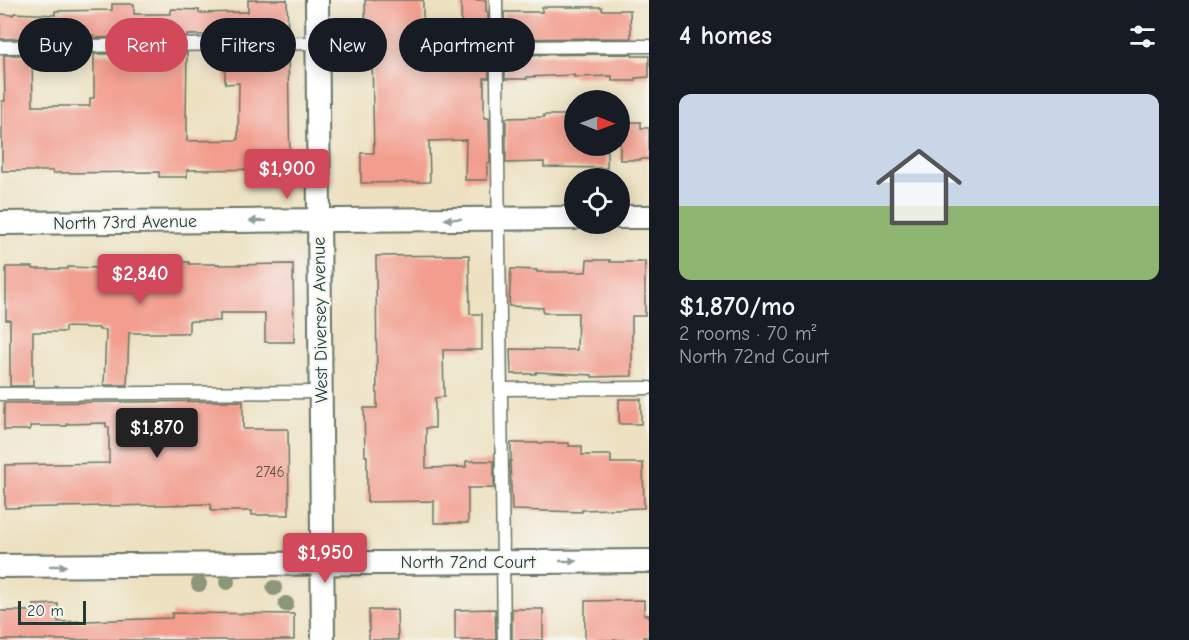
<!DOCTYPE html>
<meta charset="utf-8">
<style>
:root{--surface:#171b24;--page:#20242c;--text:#f1f3f6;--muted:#9ea1a6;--line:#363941;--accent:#d1495b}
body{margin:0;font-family:"Comic Neue",sans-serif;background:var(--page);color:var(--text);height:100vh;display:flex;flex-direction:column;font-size:22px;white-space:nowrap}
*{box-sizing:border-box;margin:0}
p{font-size:20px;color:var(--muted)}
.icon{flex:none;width:33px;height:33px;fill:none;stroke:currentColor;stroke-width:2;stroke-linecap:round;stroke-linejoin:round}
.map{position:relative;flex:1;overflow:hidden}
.drawer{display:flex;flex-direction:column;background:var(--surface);width:540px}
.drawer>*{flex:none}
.hud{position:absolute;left:18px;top:18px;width:540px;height:54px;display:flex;gap:12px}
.needle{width:39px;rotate:91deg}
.fabs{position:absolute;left:564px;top:90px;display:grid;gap:12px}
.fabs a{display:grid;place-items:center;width:66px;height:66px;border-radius:50%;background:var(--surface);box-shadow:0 3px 15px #0003;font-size:30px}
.scale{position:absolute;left:18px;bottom:15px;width:68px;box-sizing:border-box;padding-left:6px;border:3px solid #1f3d34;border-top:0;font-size:16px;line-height:21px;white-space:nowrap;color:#1f3d34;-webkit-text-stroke:4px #f6f6f2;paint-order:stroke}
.price{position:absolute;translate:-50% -51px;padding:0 14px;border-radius:6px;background:var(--accent);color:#fff;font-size:20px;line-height:39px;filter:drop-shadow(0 2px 3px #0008)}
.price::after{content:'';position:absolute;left:50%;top:36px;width:18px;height:14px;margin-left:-9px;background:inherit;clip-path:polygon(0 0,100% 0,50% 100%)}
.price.current{background:#222;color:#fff}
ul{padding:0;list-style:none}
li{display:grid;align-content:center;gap:12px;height:318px;padding:0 30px}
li+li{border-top:2px solid var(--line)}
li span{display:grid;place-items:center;height:186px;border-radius:12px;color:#555}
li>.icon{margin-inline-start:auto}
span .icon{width:108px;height:108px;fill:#fffc;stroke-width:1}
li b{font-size:26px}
h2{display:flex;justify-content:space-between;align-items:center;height:72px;padding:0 30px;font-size:26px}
.chip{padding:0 21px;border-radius:27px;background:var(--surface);box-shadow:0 3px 15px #0003;font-size:21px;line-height:54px}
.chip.current{background:var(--accent);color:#fff}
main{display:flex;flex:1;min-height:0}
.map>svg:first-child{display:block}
.building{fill:#f29d8d}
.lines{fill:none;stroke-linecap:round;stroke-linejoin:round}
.lane-casing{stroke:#677665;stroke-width:15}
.street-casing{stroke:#677665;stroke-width:26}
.lane{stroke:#fff;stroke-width:12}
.street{stroke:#fff;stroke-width:22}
.tree{fill:#8c977a}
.oneway{fill:#8f9e9a}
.labels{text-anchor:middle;stroke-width:4.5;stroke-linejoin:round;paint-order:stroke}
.number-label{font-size:15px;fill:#54554a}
.street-label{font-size:18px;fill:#1f3d34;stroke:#f6f6f2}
</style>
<main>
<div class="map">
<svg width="649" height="640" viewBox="0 0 649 640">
<rect width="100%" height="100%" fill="#f6f6f2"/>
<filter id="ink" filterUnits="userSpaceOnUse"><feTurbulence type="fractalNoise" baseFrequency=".0167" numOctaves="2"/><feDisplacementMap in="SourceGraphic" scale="12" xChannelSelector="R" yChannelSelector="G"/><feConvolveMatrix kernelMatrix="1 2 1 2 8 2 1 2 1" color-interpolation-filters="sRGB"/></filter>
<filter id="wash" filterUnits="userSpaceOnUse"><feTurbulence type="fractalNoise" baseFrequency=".008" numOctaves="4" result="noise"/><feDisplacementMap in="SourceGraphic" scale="24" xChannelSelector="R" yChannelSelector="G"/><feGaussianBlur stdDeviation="1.35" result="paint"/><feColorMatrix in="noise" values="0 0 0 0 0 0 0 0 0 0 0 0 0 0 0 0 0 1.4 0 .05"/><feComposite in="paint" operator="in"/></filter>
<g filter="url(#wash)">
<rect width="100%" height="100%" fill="#ede1c1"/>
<g id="blocks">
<g class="building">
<path d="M248,0H287L288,35H187V36L94,38V36L0,39V14L13,15L14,13L55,15V11L112,10V4H134V14H171V9L199,10V13L248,12Z"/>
<path d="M365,0H423V31H425V65H462L461,0H486V12H488L489,78H484V118H489L490,163H487V180H465L466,140L429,141L430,182L361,183V153H374L372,60H366Z"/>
<path d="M542,7H602V10H630L631,38L505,39L504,12H542Z"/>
<path d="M225,52H288L290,169L187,170V177H159V172L53,173V171H2V101H5L4,55H32L33,106H90V98H94V54L187,53L186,116H187V141L238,140L239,83L225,84Z"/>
<path d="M632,54V56H649V77L635,78V81H612V76L574,77V75L527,77V79H505V55Z"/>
<path d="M544,115H573V146H607V168L544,167V162L506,163V118L544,117Z"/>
<path d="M620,122H641V128H649V159H640V160H620Z"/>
<path d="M469,255L470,314H482V350H443L444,397L435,398V428H426V468L466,467V461H494V488H468V523H434V501L367,502V456H365L364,408H377L376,256Z"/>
<path d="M587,260H610V262H645V316H632V376L592,377V375L536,372V374H511L510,349L577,350L578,313H543V308L509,306L511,269L537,270V272H586Z"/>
<path d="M161,262H189V264H219V265L293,264L294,342H265V313H220V321H189V333H129L127,385H104L106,330H99V328L65,327V332H33V386H10V320H6V267H33V269H68V267L99,268V265L161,266Z"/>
<rect x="619" y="399" width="22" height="25"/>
<path d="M243,401V429H288L289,515H252V511H211V504L5,508V465L109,463V427H106V423L67,424V426H30V430H4V403Z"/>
<path d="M511,443H569V446H582V455H611V463H643L644,508L582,510V512L512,510L510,461H511Z"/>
<path d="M644,600V615H649V637H644V640H585V601Z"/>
<path d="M58,604V622L172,618V613L294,614V640H0V611H34V605Z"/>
<path d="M495,609L496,640H455V610Z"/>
<rect x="512" y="609" width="31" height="31"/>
<path d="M369,610H397L398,640H369Z"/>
</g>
</g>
</g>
<g filter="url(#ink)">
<use href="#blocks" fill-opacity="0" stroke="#677665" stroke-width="1.5"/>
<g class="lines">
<defs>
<g id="lane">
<path d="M496,0L504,640"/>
<path d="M0,47L318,43"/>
<path d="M497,47L649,46"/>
<path d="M501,389L649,388"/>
<path d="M0,394L321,392"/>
</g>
<g id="street">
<path d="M317,0L323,640"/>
<path d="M620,217H649"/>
<path d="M0,223L574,218"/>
<path d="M0,566L649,561"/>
</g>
</defs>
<use href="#lane" class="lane-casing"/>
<use href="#street" class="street-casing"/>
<use href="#lane" class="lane"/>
<use href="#street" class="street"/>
</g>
<g class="tree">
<circle cx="227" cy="582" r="8"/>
<circle cx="199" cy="584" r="8"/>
<circle cx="274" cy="588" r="8"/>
<circle cx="286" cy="604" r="8"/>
</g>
<defs><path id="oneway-solid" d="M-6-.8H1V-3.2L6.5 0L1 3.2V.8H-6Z" transform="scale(1.5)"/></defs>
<g class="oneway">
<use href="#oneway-solid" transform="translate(453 219) rotate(179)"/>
<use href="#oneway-solid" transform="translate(258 221) rotate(179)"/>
<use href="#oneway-solid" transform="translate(568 561)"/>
<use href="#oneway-solid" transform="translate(58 566)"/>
</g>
</g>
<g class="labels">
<g class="number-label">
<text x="270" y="477">2746</text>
</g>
<g class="street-label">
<text transform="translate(125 222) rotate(-1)" y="6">North 73rd Avenue</text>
<text transform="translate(320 320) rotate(-91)" y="6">West Diversey Avenue</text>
<text x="468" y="568">North 72nd Court</text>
</g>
</g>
</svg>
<div class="fabs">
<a><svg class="needle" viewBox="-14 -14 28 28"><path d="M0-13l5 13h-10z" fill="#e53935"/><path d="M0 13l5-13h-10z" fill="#9ea1a6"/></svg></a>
<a><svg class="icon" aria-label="locate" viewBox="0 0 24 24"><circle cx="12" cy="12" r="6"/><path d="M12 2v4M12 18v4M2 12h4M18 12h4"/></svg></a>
</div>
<div class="scale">20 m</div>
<b class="price" style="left:287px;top:200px">$1,900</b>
<b class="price" style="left:140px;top:305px">$2,840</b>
<b class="price current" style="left:157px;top:459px">$1,870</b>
<b class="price" style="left:325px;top:584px">$1,950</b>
<div class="hud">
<a class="chip">Buy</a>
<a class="chip current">Rent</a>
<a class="chip">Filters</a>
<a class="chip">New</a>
<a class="chip">Apartment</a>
</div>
</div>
<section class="drawer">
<h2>4 homes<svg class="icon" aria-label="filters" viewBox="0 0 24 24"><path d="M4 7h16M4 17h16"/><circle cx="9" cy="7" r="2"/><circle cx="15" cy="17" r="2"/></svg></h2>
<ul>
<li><span style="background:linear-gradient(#c9d6e8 60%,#8fb573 0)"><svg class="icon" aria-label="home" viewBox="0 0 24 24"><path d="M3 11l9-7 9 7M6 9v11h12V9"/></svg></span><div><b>$1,870/mo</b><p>2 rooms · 70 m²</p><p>North 72nd Court</p></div></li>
</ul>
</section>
</main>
